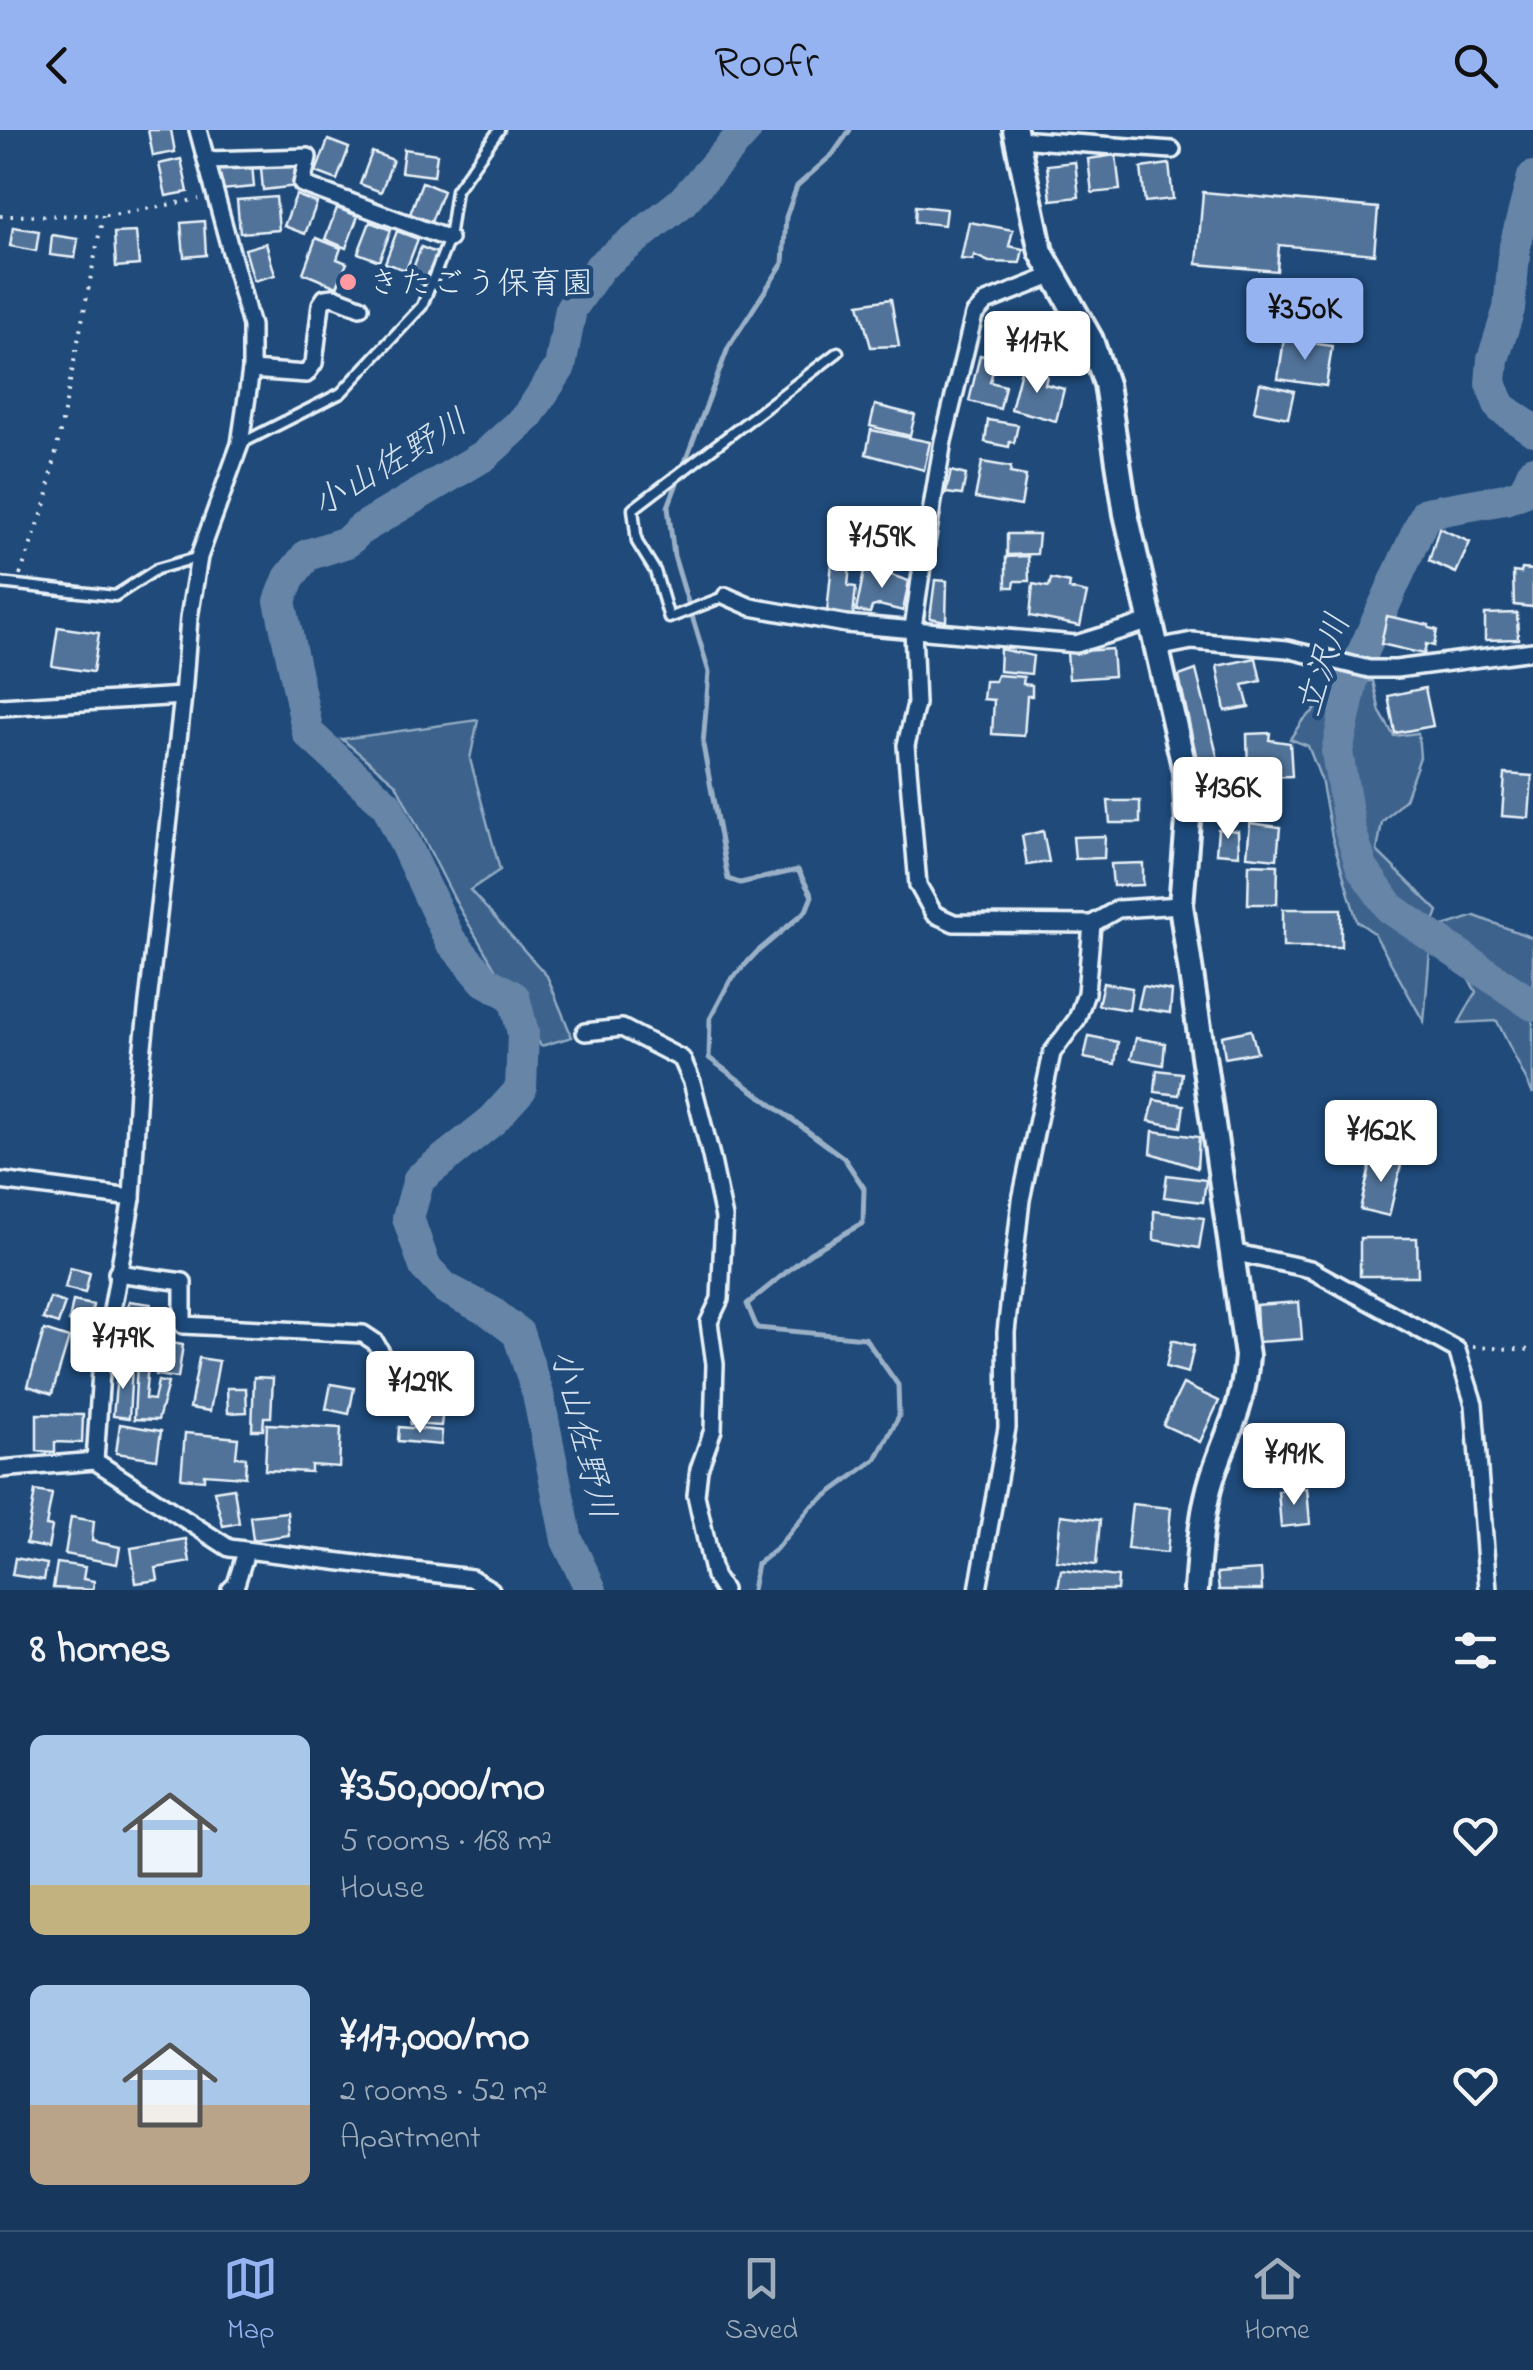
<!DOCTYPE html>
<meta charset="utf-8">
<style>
:root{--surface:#17385c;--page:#203f62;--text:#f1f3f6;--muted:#9eacbb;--line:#365272;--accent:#95b2f1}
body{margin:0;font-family:"Indie Flower","Klee One",sans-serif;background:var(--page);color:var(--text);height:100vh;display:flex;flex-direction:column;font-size:38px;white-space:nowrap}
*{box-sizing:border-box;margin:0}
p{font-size:32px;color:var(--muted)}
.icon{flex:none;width:55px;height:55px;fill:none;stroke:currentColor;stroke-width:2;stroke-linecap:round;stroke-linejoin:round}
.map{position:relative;height:1460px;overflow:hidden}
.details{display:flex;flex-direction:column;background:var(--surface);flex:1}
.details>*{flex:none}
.price{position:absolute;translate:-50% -85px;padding:0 22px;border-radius:10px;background:#fff;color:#222;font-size:32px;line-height:65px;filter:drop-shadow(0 2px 5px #0008)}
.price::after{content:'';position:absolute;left:50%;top:60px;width:30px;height:22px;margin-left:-15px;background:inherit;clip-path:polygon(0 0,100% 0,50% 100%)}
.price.active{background:var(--accent);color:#111}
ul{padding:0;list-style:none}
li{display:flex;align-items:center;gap:30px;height:250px;padding:0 30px}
li span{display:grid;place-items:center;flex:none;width:280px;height:200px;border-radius:15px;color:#555}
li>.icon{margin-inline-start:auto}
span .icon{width:120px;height:120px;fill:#fffc;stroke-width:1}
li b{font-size:42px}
h2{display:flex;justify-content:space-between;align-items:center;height:120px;padding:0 30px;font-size:42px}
header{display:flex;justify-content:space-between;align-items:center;height:130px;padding:0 30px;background:var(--accent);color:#111;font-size:45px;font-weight:600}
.dock{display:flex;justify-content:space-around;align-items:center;height:140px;border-top:2px solid var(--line);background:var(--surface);font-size:28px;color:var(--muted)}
.dock a{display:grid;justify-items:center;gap:5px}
.dock .active{color:var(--accent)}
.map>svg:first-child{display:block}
.green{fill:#3c628c;stroke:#92aac2;stroke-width:2.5}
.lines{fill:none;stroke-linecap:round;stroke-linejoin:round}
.stream{stroke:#9ab0c7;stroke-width:5}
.river{stroke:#6685a7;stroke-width:32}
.building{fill:#517399;stroke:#e8f1f8;stroke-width:2.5}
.lane-casing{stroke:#e8f1f8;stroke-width:15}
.street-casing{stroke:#e8f1f8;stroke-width:22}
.secondary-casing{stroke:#e8f1f8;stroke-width:30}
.path{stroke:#e8f1f8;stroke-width:4;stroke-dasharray:2.5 8;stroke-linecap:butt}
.lane{stroke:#1f4a7a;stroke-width:8}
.street{stroke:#1f4a7a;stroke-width:15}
.secondary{stroke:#1f4a7a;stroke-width:22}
.poi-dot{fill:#ff9aa2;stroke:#1f4a7a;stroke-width:4}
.labels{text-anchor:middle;stroke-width:9;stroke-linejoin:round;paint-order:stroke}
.poi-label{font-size:32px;fill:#e8f1f8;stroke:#1f4a7a;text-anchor:start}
.water-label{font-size:35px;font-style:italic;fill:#d4e1ec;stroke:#1f4a7a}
</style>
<header><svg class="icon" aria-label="back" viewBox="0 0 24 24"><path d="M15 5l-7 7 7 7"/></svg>Roofr<svg class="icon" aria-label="search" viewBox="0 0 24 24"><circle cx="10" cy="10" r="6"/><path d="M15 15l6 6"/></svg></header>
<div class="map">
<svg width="1533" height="1460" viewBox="0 0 1533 1460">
<rect width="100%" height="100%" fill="#1f4a7a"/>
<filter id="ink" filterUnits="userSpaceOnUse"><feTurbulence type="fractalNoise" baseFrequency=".01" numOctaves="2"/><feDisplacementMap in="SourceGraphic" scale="20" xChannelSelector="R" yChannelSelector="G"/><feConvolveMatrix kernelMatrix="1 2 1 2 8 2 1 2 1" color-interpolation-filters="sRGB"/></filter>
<g filter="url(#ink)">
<g class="green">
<path d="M1348,551H1373L1380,582L1394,606L1418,603L1420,627L1405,669L1382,692L1377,721L1438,781L1432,797L1424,892L1374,803L1357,791L1332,707L1321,649L1308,616L1290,609L1302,591Z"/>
<path d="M478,590L470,629L500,740L470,760L547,846L572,907L541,916L458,776L396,654L342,609Z"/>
<path d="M1475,786L1533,808V964L1497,891L1459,893L1476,862L1441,797Z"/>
</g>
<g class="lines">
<path class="stream" d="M752,1460L757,1434L776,1419L811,1377L876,1329L899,1286L898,1255L865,1208L757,1198L747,1174L810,1123L863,1093L864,1058L844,1028L709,928L710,889L730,851L757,822L806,781L812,766L798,740L740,753L728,749L703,615L709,542L674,426L668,377L728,218L783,133L786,87L797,56L833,24L850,0"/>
<g class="river">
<path d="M1533,47L1515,116L1509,179L1493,229L1491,253L1500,277L1533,300"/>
<path d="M1533,341L1524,362L1505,369L1426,383L1354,542L1337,622L1350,699L1362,738L1390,778L1533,875"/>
<path d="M591,1460L567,1410L538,1264L518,1203L491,1182L445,1158L425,1137L408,1088L419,1049L493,990L521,959L523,903L514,867L485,851L450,810L387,675L308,603L280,471L289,448L307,425L347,412L361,399L485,325L527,287L560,237L571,179L600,137L682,72L746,0"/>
</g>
</g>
<g class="building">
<path d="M148,0H171L175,22L153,26Z"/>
<path d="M328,10L349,18L337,50L316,42Z"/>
<path d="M404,19L437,24L434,46L401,42Z"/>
<path d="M372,22L393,30L381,62L360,54Z"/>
<path d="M1116,25L1120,60L1092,63L1088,29Z"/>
<path d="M181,29L188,62L166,66L159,34Z"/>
<path d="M1075,32L1079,67L1051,70L1047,35Z"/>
<path d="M252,34L254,57L221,60L218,38Z"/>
<path d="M294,34L297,56L263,60L261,38Z"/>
<path d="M1169,34L1173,69L1145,72L1141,38Z"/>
<path d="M422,52L443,61L431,92L410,84Z"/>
<path d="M1203,62L1378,78L1374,124L1279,115L1277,141L1197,134Z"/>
<path d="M296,65L317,73L305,104L284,96Z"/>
<path d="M276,67L279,100L240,103L237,70Z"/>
<path d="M916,76L946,79L944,95L915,92Z"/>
<path d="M337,78L358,86L346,118L325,109Z"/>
<path d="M204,91L206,125L184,127L181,93Z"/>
<path d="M370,92L391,100L379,131L358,123Z"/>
<path d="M969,92L1013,100L1009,116L1023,119L1020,133L989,132L974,125L973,130L961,129Z"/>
<path d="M13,97L39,101L36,121L10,116Z"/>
<path d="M397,101L418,109L406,140L385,133Z"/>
<path d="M136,102L139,135L116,137L114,103Z"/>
<path d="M52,105L78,109L75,128L50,125Z"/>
<path d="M316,108L341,118L337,129L347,133L337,157L303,143Z"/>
<path d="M266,113L275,145L254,151L245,119Z"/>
<path d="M421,117L442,125L430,157L409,149Z"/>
<path d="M891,169L899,216L871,217L859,174Z"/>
<path d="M1284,209L1332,216L1326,256L1278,249Z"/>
<path d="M980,225L996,229L990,252L1005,256L1000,279L969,271Z"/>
<path d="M1021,240L1047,246L1045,254L1064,259L1056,291L1011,279Z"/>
<path d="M1260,253L1294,261L1288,288L1254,281Z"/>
<path d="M875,275L915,285L910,306L870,296Z"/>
<path d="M988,290L1018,295L1014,313L1010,311L1009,317L985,312Z"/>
<path d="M871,300L930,312L924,340L866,324Z"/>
<path d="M982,332L1011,337L1010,343L1026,346L1021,376L975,368Z"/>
<path d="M951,341L966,345L962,365L946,363Z"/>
<path d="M1439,398L1470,412L1456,443L1429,431Z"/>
<path d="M1007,404H1039L1037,424L1007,425Z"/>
<path d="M1028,426L1029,451H1015L1014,457H1006V427Z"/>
<path d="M832,432L850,434L848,456L856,457L853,486L827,483Z"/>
<path d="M865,436L909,451L903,481L879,475L872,477L870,483L856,481Z"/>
<path d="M1522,439L1533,440V477L1514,475L1513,442L1521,443Z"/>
<path d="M1051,449L1070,453L1069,459L1087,463L1080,496L1030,486L1033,454L1049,457Z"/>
<path d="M935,450L947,451L946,491L930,488Z"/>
<path d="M1517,483L1518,509L1485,510V484Z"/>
<path d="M1387,486L1429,495V498L1437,500L1434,516L1426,514L1424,524L1381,514Z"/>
<path d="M58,497L99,503L93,542L52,536Z"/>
<path d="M1000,519L1033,526L1031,544L999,541Z"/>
<path d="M1112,519L1114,546L1069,549L1067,522Z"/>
<path d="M1256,528L1261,551L1243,555L1249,577L1225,581L1217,536Z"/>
<path d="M1196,540L1218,629L1215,630L1219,660L1204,662L1179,546Z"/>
<path d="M997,545L1024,547L1023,554L1032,555V566H1027L1024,606L992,604L994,570L983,569L985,551H995Z"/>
<path d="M1425,558L1433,596L1395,603L1388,566Z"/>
<path d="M1270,603L1269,610L1290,613L1292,646L1248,647L1247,604Z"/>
<path d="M1505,644L1532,646L1529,688L1502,686Z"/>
<path d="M1108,671H1140V693H1110Z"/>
<path d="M1250,693L1280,697L1277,729L1247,726Z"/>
<path d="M1218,699L1238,701L1239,725L1216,723Z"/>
<path d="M1043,701L1049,732L1027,735L1022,706Z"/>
<path d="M1105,706L1104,728L1075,729L1073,707Z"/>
<path d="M1143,733V755L1113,756L1111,734Z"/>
<path d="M1249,734L1278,735L1277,774H1248Z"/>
<rect x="1283" y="779" width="58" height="38"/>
<path d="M1103,853L1132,858L1129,880L1098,875Z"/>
<path d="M1143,856L1172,861L1170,883L1138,878Z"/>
<path d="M1251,900L1257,922L1225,928L1222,906Z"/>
<path d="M1089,906L1118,912L1115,934L1084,928Z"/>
<path d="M1136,908L1165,913L1163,935L1131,929Z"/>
<path d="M1157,940L1182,943L1179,965L1155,962Z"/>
<path d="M1154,970L1184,975L1181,997L1149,991Z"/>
<path d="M1153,1001L1199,1007L1197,1038L1151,1023Z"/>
<path d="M1373,1024L1402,1031L1389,1086L1360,1079Z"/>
<path d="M1167,1045L1206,1050L1203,1072L1164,1067Z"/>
<path d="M1154,1081L1204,1088L1199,1118L1154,1110Z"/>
<path d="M1360,1108H1417L1418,1146H1360Z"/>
<path d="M70,1138L90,1143L85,1163L65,1158Z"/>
<path d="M50,1168L65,1173L58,1194L43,1189Z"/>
<path d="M73,1171L93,1175L89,1196L69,1191Z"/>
<path d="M129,1171L151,1174L147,1197L125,1193Z"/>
<path d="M1299,1172L1302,1209L1258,1212L1256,1175Z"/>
<path d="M157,1183L172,1184L170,1206L155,1204Z"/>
<path d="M44,1200L69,1208L52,1264L28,1256Z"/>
<path d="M125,1206L154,1211L151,1228L122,1223Z"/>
<path d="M1172,1210L1194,1216L1188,1243L1166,1237Z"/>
<path d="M161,1211L183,1215L178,1248L156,1245Z"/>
<path d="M199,1228L219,1231L210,1281L190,1278Z"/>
<path d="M137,1232L148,1233L145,1269L154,1270L158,1251L168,1253L158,1290L134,1289Z"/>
<path d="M118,1235L132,1236L129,1288L113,1286Z"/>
<path d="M254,1247L273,1248L271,1287H264L263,1300H252Z"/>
<path d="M331,1254L354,1258L349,1284L326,1279Z"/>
<path d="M1183,1254L1219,1271L1200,1312L1163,1295Z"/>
<path d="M227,1258H246L247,1282L228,1283Z"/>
<path d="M413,1277L443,1279L441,1296L410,1294Z"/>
<path d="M37,1284L83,1285L82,1313L55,1312V1322L37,1321Z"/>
<path d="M120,1294L161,1301L157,1329L116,1323Z"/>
<path d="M267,1294L341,1298L339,1337L311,1335V1342L265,1340Z"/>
<path d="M399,1297L442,1301L441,1315L398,1311Z"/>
<path d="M185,1303L238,1308L236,1327L246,1328L245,1347L204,1344V1350L181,1348Z"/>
<path d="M234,1358L239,1393L223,1396L214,1361Z"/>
<path d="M1307,1358L1310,1394L1281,1397L1278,1361Z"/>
<path d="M35,1361L52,1364L46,1396L52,1397L48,1418L26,1414Z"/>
<path d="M1132,1374L1171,1378L1167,1423L1127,1419Z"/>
<path d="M287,1382L289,1405L253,1410L250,1386Z"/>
<path d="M1061,1385L1100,1390L1096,1435L1056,1431Z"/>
<path d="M71,1387L94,1391L92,1411L120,1417L117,1434L65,1424Z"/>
<path d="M186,1409L190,1432L156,1438L158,1450L136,1453L131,1418Z"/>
<path d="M15,1428L47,1434L44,1450L12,1445Z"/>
<path d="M57,1433L85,1437L83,1449L94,1451L93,1460L53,1458Z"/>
<path d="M1061,1440L1118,1447L1117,1460H1058Z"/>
<path d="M1261,1440L1262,1460H1219L1217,1443Z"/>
</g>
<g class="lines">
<defs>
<g id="lane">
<path d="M242,313L341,263L422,176L449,109L456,60L499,0"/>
<path d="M0,453L115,466L157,439L199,427"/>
<path d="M726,466L669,488L655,441L637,412L633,379L838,222"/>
</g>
<g id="street">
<path d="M1017,9L1172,20"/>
<path d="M207,30L308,27L302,54L449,109"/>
<path d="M1052,146L986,172L974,185L943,311L921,443L913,498L916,574L906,615L918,755L934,784L954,793L1092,794L1118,779L1181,775"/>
<path d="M251,240L306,244L314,233L321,174L325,168L334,167L360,177"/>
<path d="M726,466L751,477L846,494L1076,514L1151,491"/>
<path d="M1157,518L1192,511L1287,519L1369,539H1396L1533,521"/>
<path d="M0,577L183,566"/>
<path d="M585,902L622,898L682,929L692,952L711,1026L724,1088L720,1169L709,1192L715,1234L713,1300L699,1339L696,1365L714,1446L723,1460"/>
<path d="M0,1051L132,1068"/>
<path d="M1232,1122L1310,1139L1457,1220L1474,1274L1488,1460"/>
<path d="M117,1143L183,1152V1195L363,1204L375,1212L386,1231"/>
<path d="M95,1331L101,1242L132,1068L138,960L183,566L189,488L199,427L240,314L251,240V196L198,0"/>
<path d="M0,1339L95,1331L229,1418L471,1448L491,1460"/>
<path d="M230,1460L236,1454L246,1422"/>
<path d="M978,1460L1007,1298L1006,1202L1021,1070L1052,923L1077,889L1086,863L1092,794"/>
</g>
<path id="secondary" d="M1015,0L1041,122L1091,210L1106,254L1126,384L1185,641L1188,691L1181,775L1247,1226C1243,1280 1229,1297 1213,1345C1201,1382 1199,1421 1196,1460"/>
</defs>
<use href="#lane" class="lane-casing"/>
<use href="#street" class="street-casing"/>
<use href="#secondary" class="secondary-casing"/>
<g class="path">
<path d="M0,86L113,85L199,69"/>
<path d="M20,445L46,373L103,85"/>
<path d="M1473,1217L1533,1220"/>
</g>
<use href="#lane" class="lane"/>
<use href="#street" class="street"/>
<use href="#secondary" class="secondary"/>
</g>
</g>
<circle class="poi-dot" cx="348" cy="152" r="10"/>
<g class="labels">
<g class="poi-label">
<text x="368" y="163">きたごう保育園</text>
</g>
<g class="water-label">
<text transform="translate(389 332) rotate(-31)" y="12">小山佐野川</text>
<text transform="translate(1322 534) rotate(-72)" y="12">立沢川</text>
<text transform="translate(584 1304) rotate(76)" y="12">小山佐野川</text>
</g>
</g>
</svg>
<b class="price active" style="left:1305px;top:233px">¥350K</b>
<b class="price" style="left:1037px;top:266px">¥117K</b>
<b class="price" style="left:882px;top:461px">¥159K</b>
<b class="price" style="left:1228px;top:712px">¥136K</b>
<b class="price" style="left:1381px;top:1055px">¥162K</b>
<b class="price" style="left:123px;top:1262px">¥179K</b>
<b class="price" style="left:420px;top:1306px">¥129K</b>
<b class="price" style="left:1294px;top:1378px">¥191K</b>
</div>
<section class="details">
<h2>8 homes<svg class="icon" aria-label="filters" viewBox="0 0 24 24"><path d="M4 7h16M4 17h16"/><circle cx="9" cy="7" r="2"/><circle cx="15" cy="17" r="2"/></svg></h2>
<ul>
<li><span style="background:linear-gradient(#a9c7e8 75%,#c2b280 0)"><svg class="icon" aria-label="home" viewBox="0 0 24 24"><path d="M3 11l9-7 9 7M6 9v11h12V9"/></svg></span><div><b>¥350,000/mo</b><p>5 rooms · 168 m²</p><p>House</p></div><svg class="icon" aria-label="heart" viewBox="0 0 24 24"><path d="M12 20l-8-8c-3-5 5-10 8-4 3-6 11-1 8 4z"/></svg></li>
<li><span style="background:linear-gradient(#a9c7e8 60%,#b9a48a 0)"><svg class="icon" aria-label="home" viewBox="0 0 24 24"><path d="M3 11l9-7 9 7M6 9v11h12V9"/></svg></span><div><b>¥117,000/mo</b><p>2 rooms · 52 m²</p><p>Apartment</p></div><svg class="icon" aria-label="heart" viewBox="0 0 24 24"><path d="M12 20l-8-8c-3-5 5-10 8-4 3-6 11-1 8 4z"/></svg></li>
</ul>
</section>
<nav class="dock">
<a class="active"><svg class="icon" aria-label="map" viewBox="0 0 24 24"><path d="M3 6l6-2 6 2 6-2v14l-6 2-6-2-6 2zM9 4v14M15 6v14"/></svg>Map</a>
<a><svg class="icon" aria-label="saved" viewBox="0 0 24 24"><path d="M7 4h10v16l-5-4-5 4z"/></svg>Saved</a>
<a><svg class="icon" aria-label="home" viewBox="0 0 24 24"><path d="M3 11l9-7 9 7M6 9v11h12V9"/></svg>Home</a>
</nav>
